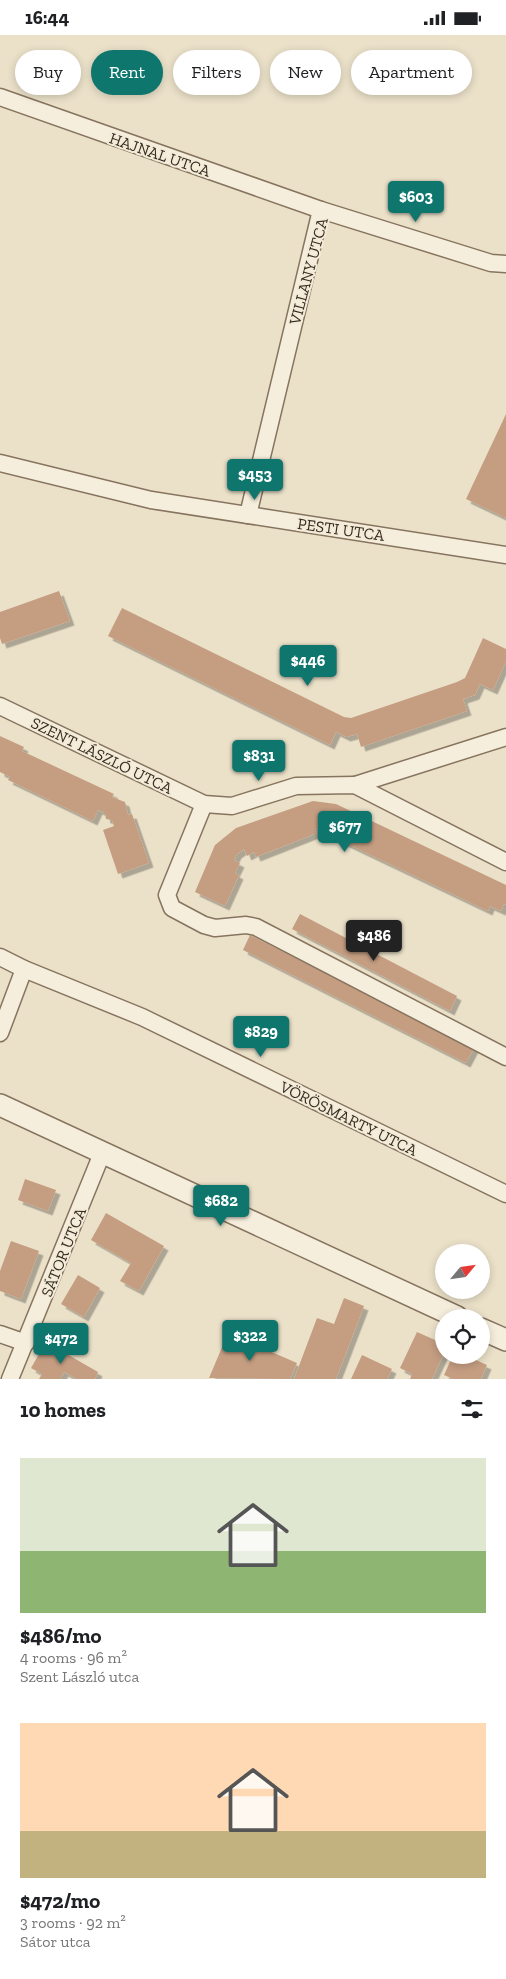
<!DOCTYPE html>
<meta charset="utf-8">
<style>
:root{--surface:#fff;--page:#f2f2f2;--text:#202124;--muted:#757577;--accent:#0f766e}
body{margin:0;font-family:"Zilla Slab",serif;background:var(--page);color:var(--text);height:100vh;display:flex;flex-direction:column;font-size:19px;white-space:nowrap}
*{box-sizing:border-box;margin:0}
p{font-size:16px;color:var(--muted)}
.icon{flex:none;width:28px;height:28px;fill:none;stroke:currentColor;stroke-width:2;stroke-linecap:round;stroke-linejoin:round}
.map{position:relative;height:1344px;overflow:hidden}
.side{display:flex;flex-direction:column;background:var(--surface);flex:1}
.side>*{flex:none}
.hud{position:absolute;left:15px;top:15px;width:476px;height:45px;display:flex;gap:10px}
.needle{width:32px;rotate:61deg}
.fabs{position:absolute;left:435px;top:1209px;display:grid;gap:10px}
.fabs a{display:grid;place-items:center;width:55px;height:55px;border-radius:50%;background:var(--surface);box-shadow:0 2px 8px #0003;font-size:25px}
.price{position:absolute;translate:-50% -42px;padding:0 11px;border-radius:5px;background:var(--accent);color:#fff;font-size:16px;line-height:32px;filter:drop-shadow(0 1px 2px #0008)}
.price::after{content:'';position:absolute;left:50%;top:30px;width:15px;height:11px;margin-left:-8px;background:inherit;clip-path:polygon(0 0,100% 0,50% 100%)}
.price.selected{background:#222;color:#fff}
ul{padding:0;list-style:none}
li{display:grid;align-content:center;gap:10px;height:265px;padding:0 20px}
li span{display:grid;place-items:center;height:155px;border-radius:0px;color:#555}
li>.icon{margin-inline-start:auto}
span .icon{width:90px;height:90px;fill:#fffc;stroke-width:1}
li b{font-size:21px}
h2{display:flex;justify-content:space-between;align-items:center;height:60px;padding:0 20px;font-size:21px}
.pill{padding:0 18px;border-radius:22px;background:var(--surface);box-shadow:0 2px 8px #0003;font-size:18px;line-height:45px}
.pill.selected{background:var(--accent);color:#fff}
.status{display:flex;justify-content:space-between;align-items:center;height:35px;padding:0 25px;background:var(--surface);direction:ltr}
.status svg{height:14px;fill:currentColor}
.map>svg:first-child{display:block}
.building{fill:#c59e82;filter:url(#shadow)}
.lines{fill:none;stroke-linecap:round;stroke-linejoin:round}
.minor-casing{stroke:#86745f;stroke-width:19}
.tertiary-casing{stroke:#86745f;stroke-width:24}
.minor{stroke:#f6eedc;stroke-width:16}
.tertiary{stroke:#f6eedc;stroke-width:21}
.labels{text-anchor:middle;stroke-width:4;stroke-linejoin:round;paint-order:stroke}
.street-label{font-size:16px;fill:#372c21;stroke:#f3ebd8}
</style>
<div class="status"><b>16:44</b><svg viewBox="0 0 49 12"><path d="M0 12V9h3v3zM5 12V6h3v6zM10 12V3h3v9zM15 12V0h3v12zM26 1h20v11H26zM47 4h2v5h-2z"/></svg></div>
<div class="map">
<svg width="506" height="1344" viewBox="0 0 506 1344">
<defs>
<filter id="shadow"><feDropShadow dx="4.5" dy="4.5" stdDeviation="0" flood-color="#0004"/></filter>
</defs>
<rect width="100%" height="100%" fill="#ebe1c9"/>
<g class="building">
<path d="M506,379V483L466,464Z"/>
<path d="M59,556L70,586L2,609L0,603V577Z"/>
<path d="M122,573L344,682L351,683L457,647L465,643L483,603L506,614V626L493,655L480,649L475,660L463,664L467,676L361,712L357,699L346,702L336,697L330,710L108,601Z"/>
<path d="M0,701L24,712L22,716L114,759L112,762L125,767L128,780L132,779L149,828L118,839L103,795L114,791L112,785L106,784L105,778L98,775L93,786L8,745L10,742L0,737Z"/>
<path d="M313,766L336,769L506,850V870L504,869L501,876L490,871L488,876L339,805L341,800L332,796L335,789L328,786L321,787L323,791L315,794L317,798L256,822L254,817L247,821L244,814L237,819L234,825L240,828L235,838L239,840L225,871L195,857L215,810L236,793Z"/>
<path d="M300,879L457,961L450,976L292,894Z"/>
<path d="M250,900L474,1013L466,1028L243,915Z"/>
<path d="M25,1144L56,1155L48,1176L18,1165Z"/>
<path d="M106,1178L164,1211L139,1256L120,1246L131,1228L91,1205Z"/>
<path d="M11,1206L39,1216L21,1264L0,1256V1236Z"/>
<path d="M78,1240L100,1253L84,1282L61,1269Z"/>
<path d="M344,1263L364,1271L336,1344H294L317,1283L334,1289Z"/>
<path d="M417,1297L444,1309V1318L432,1344H410L412,1339L400,1333Z"/>
<path d="M228,1298L297,1328L290,1344L209,1343Z"/>
<path d="M46,1307L98,1337L95,1344H77L64,1337L60,1344H39L42,1339L31,1333Z"/>
<path d="M362,1320L392,1334L387,1344H351Z"/>
<path d="M453,1320H465L487,1330L481,1344H453L444,1340Z"/>
</g>
<g class="lines">
<defs>
<g id="minor">
<path d="M0,62L321,175L491,228L506,229"/>
<path d="M0,428L151,465L506,520"/>
<path d="M248,480L321,175"/>
<path d="M0,671L204,769L232,771L296,751L355,750L506,827"/>
<path d="M355,750L506,702"/>
<path d="M204,769L167,860L172,873L204,890L215,893L246,890L256,892L506,1022"/>
<path d="M0,922L24,934L142,982L506,1159"/>
<path d="M0,998L24,934"/>
<path d="M0,1299L26,1308"/>
<path d="M10,1344L103,1116"/>
</g>
<g id="tertiary">
<path d="M0,1070L457,1282"/>
<path d="M481,1294L506,1305"/>
</g>
</defs>
<use href="#minor" class="minor-casing"/>
<use href="#tertiary" class="tertiary-casing"/>
<use href="#minor" class="minor"/>
<use href="#tertiary" class="tertiary"/>
</g>
<g class="labels">
<g class="street-label">
<text transform="translate(160 119) rotate(19)" y="6">HAJNAL UTCA</text>
<text transform="translate(308 236) rotate(-75)" y="6">VILLANY UTCA</text>
<text transform="translate(341 494) rotate(8)" y="6">PESTI UTCA</text>
<text transform="translate(102 720) rotate(26)" y="6">SZENT LÁSZLÓ UTCA</text>
<text transform="translate(349 1083) rotate(26)" y="6">VÖRÖSMARTY UTCA</text>
<text transform="translate(63 1217) rotate(-68)" y="6">SÁTOR UTCA</text>
</g>
</g>
</svg>
<div class="fabs">
<a><svg class="needle" viewBox="-14 -14 28 28"><path d="M0-13l5 13h-10z" fill="#e53935"/><path d="M0 13l5-13h-10z" fill="#757577"/></svg></a>
<a><svg class="icon" aria-label="locate" viewBox="0 0 24 24"><circle cx="12" cy="12" r="6"/><path d="M12 2v4M12 18v4M2 12h4M18 12h4"/></svg></a>
</div>
<b class="price" style="left:416px;top:188px">$603</b>
<b class="price" style="left:255px;top:466px">$453</b>
<b class="price" style="left:308px;top:652px">$446</b>
<b class="price" style="left:259px;top:747px">$831</b>
<b class="price" style="left:345px;top:818px">$677</b>
<b class="price selected" style="left:374px;top:927px">$486</b>
<b class="price" style="left:261px;top:1023px">$829</b>
<b class="price" style="left:221px;top:1192px">$682</b>
<b class="price" style="left:250px;top:1327px">$322</b>
<b class="price" style="left:61px;top:1330px">$472</b>
<div class="hud">
<a class="pill">Buy</a>
<a class="pill selected">Rent</a>
<a class="pill">Filters</a>
<a class="pill">New</a>
<a class="pill">Apartment</a>
</div>
</div>
<section class="side">
<h2>10 homes<svg class="icon" aria-label="filters" viewBox="0 0 24 24"><path d="M4 7h16M4 17h16"/><circle cx="9" cy="7" r="2"/><circle cx="15" cy="17" r="2"/></svg></h2>
<ul>
<li><span style="background:linear-gradient(#dfe7d0 60%,#8fb573 0)"><svg class="icon" aria-label="home" viewBox="0 0 24 24"><path d="M3 11l9-7 9 7M6 9v11h12V9"/></svg></span><div><b>$486/mo</b><p>4 rooms · 96 m²</p><p>Szent László utca</p></div></li>
<li><span style="background:linear-gradient(#ffd9b3 70%,#c2b280 0)"><svg class="icon" aria-label="home" viewBox="0 0 24 24"><path d="M3 11l9-7 9 7M6 9v11h12V9"/></svg></span><div><b>$472/mo</b><p>3 rooms · 92 m²</p><p>Sátor utca</p></div></li>
</ul>
</section>
